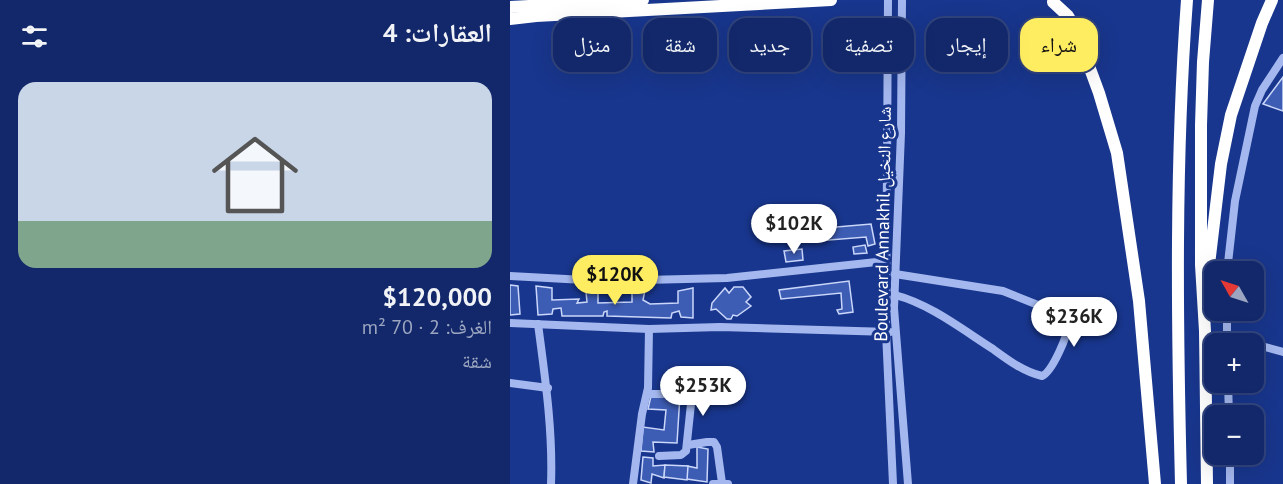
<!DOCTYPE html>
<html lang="ar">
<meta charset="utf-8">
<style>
:root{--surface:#12286a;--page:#1f3472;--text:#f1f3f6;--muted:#9ca6c1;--line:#31447e;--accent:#ffed61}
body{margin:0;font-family:"PT Sans","Noto Naskh Arabic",sans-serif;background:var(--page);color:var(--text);direction:rtl;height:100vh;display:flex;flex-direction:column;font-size:22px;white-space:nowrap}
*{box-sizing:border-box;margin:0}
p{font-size:20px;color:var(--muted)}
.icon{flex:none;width:33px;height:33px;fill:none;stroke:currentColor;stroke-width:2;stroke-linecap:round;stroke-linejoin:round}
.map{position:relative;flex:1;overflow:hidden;direction:ltr}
.details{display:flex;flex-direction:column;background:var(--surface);width:510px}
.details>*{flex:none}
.guide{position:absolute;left:18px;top:18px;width:570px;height:54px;direction:rtl;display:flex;gap:12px}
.needle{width:39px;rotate:309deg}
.fabs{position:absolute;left:694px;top:261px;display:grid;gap:12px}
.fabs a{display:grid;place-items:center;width:60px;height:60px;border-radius:12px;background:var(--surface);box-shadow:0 6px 24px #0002,0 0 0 2px var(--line);font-size:30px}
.price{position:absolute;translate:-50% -51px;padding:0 14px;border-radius:21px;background:#fff;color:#222;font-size:20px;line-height:39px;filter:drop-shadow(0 2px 3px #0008)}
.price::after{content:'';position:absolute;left:50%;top:36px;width:18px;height:14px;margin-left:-9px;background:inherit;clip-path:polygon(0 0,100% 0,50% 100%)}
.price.active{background:var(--accent);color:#111}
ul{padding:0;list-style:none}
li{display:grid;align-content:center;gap:12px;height:318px;padding:0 18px}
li+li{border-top:2px solid var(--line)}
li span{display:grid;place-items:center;height:186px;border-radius:18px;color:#555}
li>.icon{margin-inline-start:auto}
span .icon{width:108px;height:108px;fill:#fffc;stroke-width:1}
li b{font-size:26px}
h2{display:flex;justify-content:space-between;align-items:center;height:72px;padding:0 18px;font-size:26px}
.pill{padding:0 21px;border-radius:18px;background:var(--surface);box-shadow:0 6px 24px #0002,0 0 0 2px var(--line);font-size:21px;line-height:54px}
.pill.active{background:var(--accent);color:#111}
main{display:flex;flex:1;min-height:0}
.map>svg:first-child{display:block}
.building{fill:#3d5cb4;stroke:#cad7fa;stroke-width:1.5}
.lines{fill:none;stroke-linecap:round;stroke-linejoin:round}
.minor{stroke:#a4b8ef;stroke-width:8}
.highway{stroke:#fff;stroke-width:12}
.labels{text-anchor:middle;stroke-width:6;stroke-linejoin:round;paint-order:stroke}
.street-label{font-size:18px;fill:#fff;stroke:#18368d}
</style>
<main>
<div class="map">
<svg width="773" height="484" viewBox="0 0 773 484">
<rect width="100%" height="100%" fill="#18368d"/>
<g class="building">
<path d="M773,77V111L753,104Z"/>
<path d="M361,224L365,244L358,246L356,237L282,243L280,231Z"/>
<path d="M355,245L357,253L344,254L343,247Z"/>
<path d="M292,249L293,260L276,262L274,251Z"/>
<path d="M339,281L343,312L329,314L327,310L332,309L331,293L271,299L269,290Z"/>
<path d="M0,285L8,286L10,314L0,315Z"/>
<path d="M26,286L42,288V300L69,299L67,303L77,302L76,292L88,290V303L122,302V292L135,290L133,300L140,304L168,303V291L183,288V318L171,317L169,311L162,313L161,318L97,316V311L94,312L93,316H52L51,308L43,309L42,314L28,315Z"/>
<path d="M224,287H233L241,297L236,302L241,306L227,316L223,315L221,319H217L206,309L201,310L202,303L215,288L219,293Z"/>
<path d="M170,395L167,443L143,442L144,452L131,451L133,427L154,430L156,410L138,409L141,396Z"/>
<path d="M187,447L198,449L197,482L177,479V466L187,468Z"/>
<path d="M133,457L143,458V466L155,465L154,478L142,474L141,483L131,480Z"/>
<path d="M155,465L178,466L177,480L154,477Z"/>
</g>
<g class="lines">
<g class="minor">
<path d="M378,0L376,332L383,484"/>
<path d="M392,0L391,133L384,308L398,484"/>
<path d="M717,272L725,201L745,106L752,90L773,58"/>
<path d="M0,276L93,281L217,278L376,261"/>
<path d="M385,295C420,304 453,330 483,349C498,360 514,372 532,376C542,372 559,334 558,323C557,318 552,315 548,313L493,291L385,274"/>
<path d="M717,310V344"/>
<path d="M0,323L139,329L210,327L380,332"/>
<path d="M28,324C35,377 43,430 41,484"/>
<path d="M717,337L742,344"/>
<path d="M744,344L773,352"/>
<path d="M718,382L719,416"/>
<path d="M0,383L38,388"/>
<path d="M137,394H176L180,397L181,404L176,451L171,455L149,456"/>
<path d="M178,445L197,442H204L207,447L212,483"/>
<path d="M720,454V484"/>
<path d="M123,484L132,414L138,388L139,329"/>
<path d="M203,484H218"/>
</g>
<g class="highway">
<path d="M543,2L558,16L565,28L589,93L607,153L629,301L645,484"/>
<path d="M0,7L133,0"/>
<path d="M0,19L26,16L321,0"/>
<path d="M698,273L711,164L721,115L752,23L762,0"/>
<path d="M671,484C667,322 665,161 677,0"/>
<path d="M697,484L695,331L691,265V125L693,62L698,0"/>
</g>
</g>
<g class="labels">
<g class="street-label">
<text transform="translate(373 224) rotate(-89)" y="6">Boulevard Annakhil شارع النخيل</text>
</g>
</g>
</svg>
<div class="fabs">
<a><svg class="needle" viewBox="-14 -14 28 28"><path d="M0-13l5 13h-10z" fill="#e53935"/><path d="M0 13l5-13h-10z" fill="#9ca6c1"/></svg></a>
<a>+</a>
<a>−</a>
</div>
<b class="price" style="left:284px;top:255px">$102K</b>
<b class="price active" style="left:105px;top:306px">$120K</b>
<b class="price" style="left:564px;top:348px">$236K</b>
<b class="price" style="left:193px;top:417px">$253K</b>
<div class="guide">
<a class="pill active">شراء</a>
<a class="pill">إيجار</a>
<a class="pill">تصفية</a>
<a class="pill">جديد</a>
<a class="pill">شقة</a>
<a class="pill">منزل</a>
</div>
</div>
<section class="details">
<h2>العقارات: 4<svg class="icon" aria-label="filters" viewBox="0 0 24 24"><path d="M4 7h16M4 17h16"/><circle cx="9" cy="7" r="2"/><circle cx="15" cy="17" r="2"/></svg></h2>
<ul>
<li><span style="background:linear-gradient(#c9d6e8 75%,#7fa58c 0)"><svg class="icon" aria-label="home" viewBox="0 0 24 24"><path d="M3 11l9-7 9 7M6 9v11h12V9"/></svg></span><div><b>$120,000</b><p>الغرف: 2 · 70 m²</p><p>شقة</p></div></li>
</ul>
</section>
</main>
